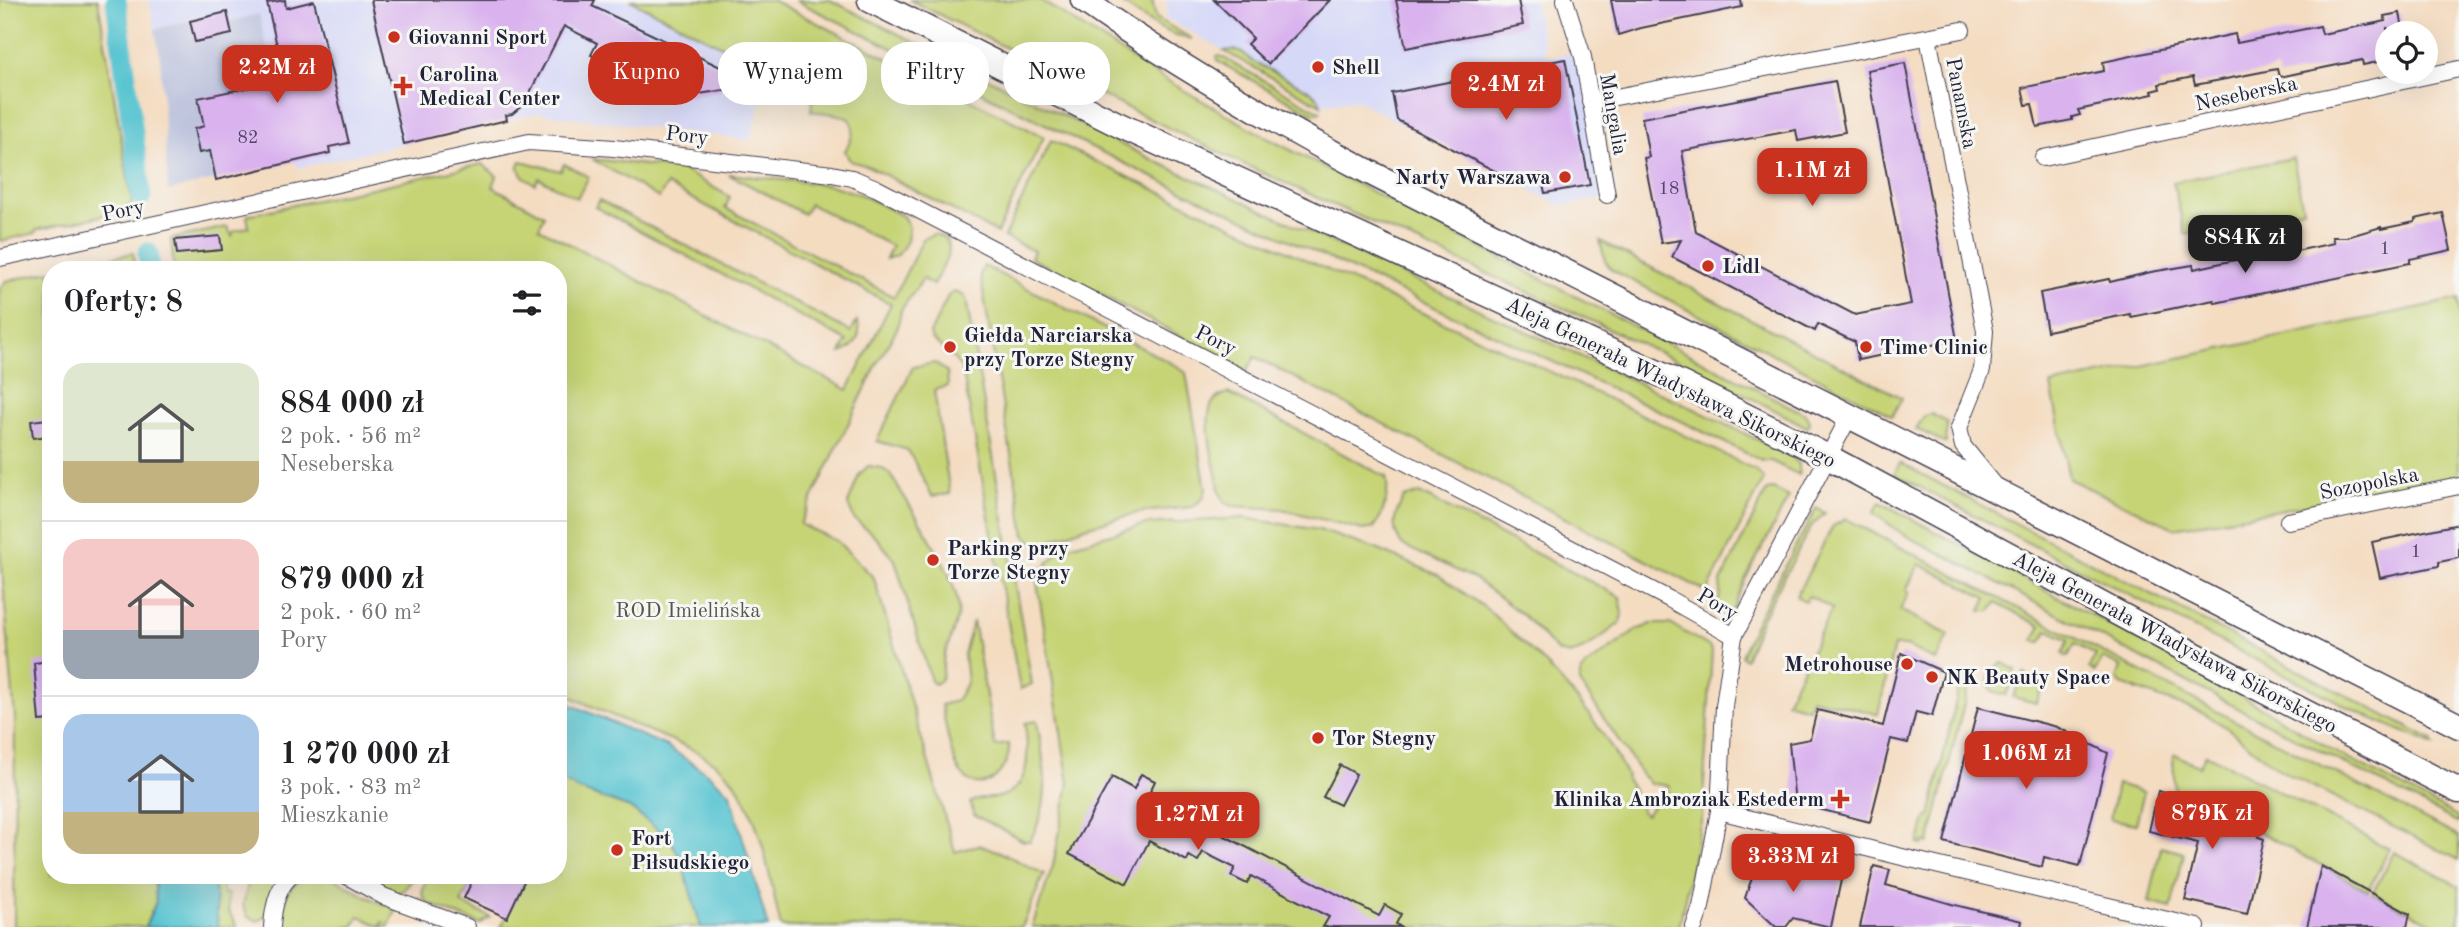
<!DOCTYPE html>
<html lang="pl">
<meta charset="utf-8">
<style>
:root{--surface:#fff;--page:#f2f2f2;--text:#202124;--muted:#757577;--line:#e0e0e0;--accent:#c8321e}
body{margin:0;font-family:"Old Standard TT",serif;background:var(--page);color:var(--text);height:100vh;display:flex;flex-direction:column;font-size:26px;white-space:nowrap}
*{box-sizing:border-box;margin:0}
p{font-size:23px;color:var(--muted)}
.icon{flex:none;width:38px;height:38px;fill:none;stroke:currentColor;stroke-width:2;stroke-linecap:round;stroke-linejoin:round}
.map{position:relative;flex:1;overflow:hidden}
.panel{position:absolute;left:42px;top:261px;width:525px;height:623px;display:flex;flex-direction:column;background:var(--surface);border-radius:28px;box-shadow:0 7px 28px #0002}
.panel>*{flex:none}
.top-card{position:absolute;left:588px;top:42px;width:665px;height:63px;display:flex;gap:14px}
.controls{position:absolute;left:2375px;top:21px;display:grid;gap:14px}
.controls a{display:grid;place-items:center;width:63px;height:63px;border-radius:50%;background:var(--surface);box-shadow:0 7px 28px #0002;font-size:35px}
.price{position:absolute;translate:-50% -60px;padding:0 16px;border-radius:14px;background:var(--accent);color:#fff;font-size:23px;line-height:46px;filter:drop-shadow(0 2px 4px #0008)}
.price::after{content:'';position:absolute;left:50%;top:42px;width:21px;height:16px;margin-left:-10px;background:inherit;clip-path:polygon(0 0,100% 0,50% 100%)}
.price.on{background:#222;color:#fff}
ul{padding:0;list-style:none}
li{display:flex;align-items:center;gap:21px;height:175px;padding:0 21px}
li+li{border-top:2px solid var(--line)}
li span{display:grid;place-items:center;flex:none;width:196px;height:140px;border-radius:21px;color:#555}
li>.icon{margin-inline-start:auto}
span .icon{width:84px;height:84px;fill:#fffc;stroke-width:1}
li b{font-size:30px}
h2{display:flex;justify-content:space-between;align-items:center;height:84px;padding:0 21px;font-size:30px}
.tag{padding:0 24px;border-radius:28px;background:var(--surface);box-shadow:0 7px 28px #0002;font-size:24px;line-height:63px}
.tag.on{background:var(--accent);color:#fff}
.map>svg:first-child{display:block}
.built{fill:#d6d8f8}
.industrial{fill:#bec3dd}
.green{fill:#c6d476;stroke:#747b58;stroke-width:2}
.water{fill:#58c5d1;stroke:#3d7486;stroke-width:2}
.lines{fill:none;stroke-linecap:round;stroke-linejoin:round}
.canal{stroke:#58c5d1;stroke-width:21}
.building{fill:#d9b2ee}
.street-casing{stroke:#423e4f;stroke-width:18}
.primary-casing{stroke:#423e4f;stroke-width:27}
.street{stroke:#fff;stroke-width:16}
.primary{stroke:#fff;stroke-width:24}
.poi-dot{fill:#c8321e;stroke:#f6f6f2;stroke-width:2.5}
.labels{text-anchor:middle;stroke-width:6;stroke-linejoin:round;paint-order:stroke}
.number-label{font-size:18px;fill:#504668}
.poi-label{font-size:21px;font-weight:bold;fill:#22223b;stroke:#f6f6f2;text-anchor:start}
.street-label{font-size:21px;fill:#22223b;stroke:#f6f6f2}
.park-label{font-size:21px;fill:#53574d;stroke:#f6f6f2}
</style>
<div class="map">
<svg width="2459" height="927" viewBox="0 0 2459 927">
<rect width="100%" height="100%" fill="#f6f6f2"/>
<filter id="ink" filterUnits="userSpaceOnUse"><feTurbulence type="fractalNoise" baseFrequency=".0143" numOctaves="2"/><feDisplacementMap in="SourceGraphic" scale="14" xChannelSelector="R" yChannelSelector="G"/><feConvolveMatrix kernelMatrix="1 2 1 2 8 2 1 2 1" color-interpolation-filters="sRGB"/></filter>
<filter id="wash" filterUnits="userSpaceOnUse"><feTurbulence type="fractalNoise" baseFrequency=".00686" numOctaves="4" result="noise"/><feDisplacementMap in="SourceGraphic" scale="28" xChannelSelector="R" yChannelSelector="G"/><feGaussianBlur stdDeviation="1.57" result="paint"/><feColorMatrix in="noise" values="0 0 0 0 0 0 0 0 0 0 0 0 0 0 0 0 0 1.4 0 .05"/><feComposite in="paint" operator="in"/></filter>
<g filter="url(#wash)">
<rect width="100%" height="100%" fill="#f4dcc1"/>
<g class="built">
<path d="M149,0H516L578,33L596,0H630L770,70L750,140L538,113L297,168L278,82L274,83L229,22L226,12L155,29Z"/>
<path d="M1167,0H1534L1546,58L1578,52L1605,198L1561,206L1356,100L1321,105L1166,18Z"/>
</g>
<path class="industrial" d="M227,12L229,22L259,14L275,82L243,173L168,191L160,56L155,29Z"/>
<g class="green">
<path d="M0,0H98L132,204L119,212L36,230V233L0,241Z"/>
<path d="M630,0H772L1044,137L997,233L868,166L850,161L845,151C867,113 841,115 811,111L813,96L764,93L770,70Z"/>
<path d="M795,0H830L1153,160L1682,403L1791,456L1799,464V475L1771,461H1762L1675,418L1148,175Z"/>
<path d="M910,0H1040L1166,80L1271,140L1805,414L1810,421L1809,426L1807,427C1630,332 1443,256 1261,172C1143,117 1027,58 910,0Z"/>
<path d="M1117,0H1152L1156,18L1192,39C1164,35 1140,15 1117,0Z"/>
<path d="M1236,50L1242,52L1252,61L1309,90L1319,99L1321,105L1224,51Z"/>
<path d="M1217,56H1220L1320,112L1313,114L1217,61Z"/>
<path d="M1051,140C1284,254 1523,354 1755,470L1764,479L1707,592L1255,357L1247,371L1031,258L1034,251L1004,237Z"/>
<path d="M2293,158L2303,209L2185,234L2173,182Z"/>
<path d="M592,159L681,169L730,197L725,208L894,297L923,239L934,234C964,240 941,268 933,285L923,279L901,310L898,327L878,362L800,524L837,541L874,578L955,852L979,845L1000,852L1044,874L1022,927H781C770,882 764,829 739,789C718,755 676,742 641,728C613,716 585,704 558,690V270L174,269L171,239L227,227L232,236L234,231L249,227L247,217L248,215L482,164L497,176L493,187L544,215L539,228L848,390L891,304L667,185L659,198Z"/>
<path d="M521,161L561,171L564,164L589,177L577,198L539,178L535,184L523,176L518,168Z"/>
<path d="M728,174L830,185L862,195L903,216L909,227L907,241L898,255L886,259L892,246L810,204L804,214Z"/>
<path d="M599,200L851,332L857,321C863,335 855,348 841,353L847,341L595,207Z"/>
<path d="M1600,241L1902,398L1892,416L1612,270L1605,261Z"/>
<path d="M133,253L135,269H56Z"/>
<path d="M984,266L1177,366L1186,373L1206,489L1203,498L1193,507L1141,512L1085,527L1042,544L1032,542L1025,535L980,274Z"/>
<path d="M51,271V875H154L156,902L145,927H14L15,719L0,548V288L6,281Z"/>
<path d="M954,292L963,295L966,299L1032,684L1020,689L964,378L960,366L954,359L932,339L930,334L948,296Z"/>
<path d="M2459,299V479L2174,528L2069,479L2051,385Z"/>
<path d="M935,363L947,372L948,386L934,390L950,494L932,496L908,450L877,441L913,367Z"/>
<path d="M1228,393L1386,477C1390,494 1384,513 1374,528L1363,530L1282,509L1232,506L1224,501L1220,493C1216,471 1203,426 1211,406C1214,398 1220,396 1228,393Z"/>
<path d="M1931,414L1947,422L1946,443L1916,429L1924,416Z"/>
<path d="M1900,463L2432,740L2434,745L2362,714L1894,474Z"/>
<path d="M868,466L881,468L890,474C908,504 963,582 958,614C955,628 949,643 944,656C941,667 947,678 935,684L931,681L895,560L875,536L854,519L848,504L859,475Z"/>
<path d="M1773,489L1789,497L1745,580L1733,608L1725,613L1712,612L1719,599L1721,582L1767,490Z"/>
<path d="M1419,493L1620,597L1622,614L1620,623L1588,647L1570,655L1558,652L1524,616L1475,579L1402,545C1390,528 1394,515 1404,498Z"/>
<path d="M1880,502L2227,687L2337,753L2459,817V823L1901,533L1874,513Z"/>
<path d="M1816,508L1825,513L1812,525L1761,620L1745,659L1741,656L1755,624Z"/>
<path d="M1244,518L1319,530L1379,550L1438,575L1488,610L1550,668L1549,669C1581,700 1607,736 1627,776L1626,779L1633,789L1634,798L1639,800L1643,814L1646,815L1658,798L1666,802L1669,786L1650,783L1642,775L1580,683V675L1586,666L1637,630L1651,624H1670L1710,647L1712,651L1702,816L1679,927H1032L1053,866L1069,783L1036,576L1062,548L1146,524Z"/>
<path d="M1846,519L2459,837V860L2280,770L2226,727L2200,712L2121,684L2117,678L2121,667L2103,658L2095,672L2089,668L2096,655L2075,644L2068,656H2065L2063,653L2069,640L2048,630L2040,643L2034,640L2041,626L1996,603L1991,611H1981L1987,598L1919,564L1906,590L1909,592L1900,610L1949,635L1936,661L1907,646H1894L1878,714L1811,698L1808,708L1786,702L1832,609L1809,596L1805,601L1796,596L1833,526Z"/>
<path d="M973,621L995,746L1009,744C1011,770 982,800 961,773C950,759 946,723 941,705L956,701L967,682L964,654Z"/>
<path d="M2002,663L2016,670L2006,695L1992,691L1988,683L1991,671Z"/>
<path d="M2024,674L2044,685L2036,703L2013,697Z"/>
<path d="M1971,676L1929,843L1924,842L1923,845L1918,844L1927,817H1930L1960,682L1963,679Z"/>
<path d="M1037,721C1044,768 1054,797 1030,841H1024L974,815L970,803C980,796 990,800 1002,796C1033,786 1028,749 1025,723Z"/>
<path d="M2175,754L2199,767L2206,754L2389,849L2368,891L2225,813L2208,809V805L2175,795L2173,757Z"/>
<path d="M558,778L577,789L630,808L670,839L681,860L701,927H501L527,875H558Z"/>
<path d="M2117,784L2144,792L2136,824L2110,819Z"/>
<path d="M2161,847L2184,853L2171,908L2149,902Z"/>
<path d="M2394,852L2459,886V927H2440L2372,894Z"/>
<path d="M213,875H222L223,893L228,894V910L237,927H218Z"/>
<path d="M283,875L266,916L258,921L248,917L243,905L250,876Z"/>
<path d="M313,875L330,876L367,897L397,909L388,927H382L384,921L380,926L359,916L353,927H281C284,901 284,882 313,875Z"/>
<path d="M358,875H407L413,879L403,891L394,894Z"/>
<path d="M433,875H475L461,903L490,917L480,924L427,903L422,893L427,879L429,881Z"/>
</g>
<g class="water">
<path d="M558,699L666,746L707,773L730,793L768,927H701L681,860L670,839L630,808L577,789L558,778Z"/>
<path d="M154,875H213L218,927H145L156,902Z"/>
</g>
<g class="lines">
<g class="canal">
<path d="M116,0L141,196"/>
<path d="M148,253L150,270"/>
</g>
</g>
<g id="blocks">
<g class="building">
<path d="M285,0L286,8L314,1L349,143L329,147L330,153L216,180L210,151L199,153L194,129L204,126L198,98L285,80L267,3Z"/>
<path d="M371,0H595L592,6L733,73L725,90L679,97L591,55L597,43L564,26L524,104L512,114L506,115L507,120L404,144Z"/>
<path d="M1214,0H1330L1268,64L1247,44L1253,38Z"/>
<path d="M1396,0H1518L1523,25L1406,48Z"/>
<path d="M1611,0H1741L1742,7L1641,28L1618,35Z"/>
<path d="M227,12L232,34L195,42L190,21Z"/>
<path d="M2400,13L2404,33H2389L2387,27V60L2363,65L2362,60L2279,77L2277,69L2195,85L2193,77L2159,84L2160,89L2152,91L2153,94L2078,110L2080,115L2072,117V120L2037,127L2032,104L2026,105L2022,88L2104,71L2103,62L2235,34L2237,43L2320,26L2322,34L2386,21L2384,16Z"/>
<path d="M1565,59L1590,185L1545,193L1541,174L1512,180L1397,120L1392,93Z"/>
<path d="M1905,63L1957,340L1858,360L1855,342L1818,324L1815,331L1672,257L1681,240L1661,243L1644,158L1649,157L1642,118L1835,81L1845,132L1798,141L1796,130L1682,151L1696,232L1855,315L1911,304L1867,70Z"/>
<path d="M2443,213L2451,250L2410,259V263L2215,303L2214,300L2131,317L2130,314L2047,331L2040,293L2109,279L2110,282L2151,272L2193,265L2194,269L2276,251L2277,255L2334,243L2332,237H2347L2381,227V229L2415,222V219Z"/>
<path d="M220,236L222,250L177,254L175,240Z"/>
<path d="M47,419L49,436L33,438L31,421Z"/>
<path d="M2459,524V558L2439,562V566L2380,578L2372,542Z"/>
<path d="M1901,653L1944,672L1932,716L1916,712L1908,743L1891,739L1870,822L1795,803L1789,743L1810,739L1817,710L1883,726Z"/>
<path d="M51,661V720L39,721L34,663Z"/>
<path d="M1978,707L2057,727L2108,753L2080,866L2044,857L2042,867L1944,842Z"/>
<path d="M1340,765L1356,774L1340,805L1323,797Z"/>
<path d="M1141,774L1155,781L1148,796L1379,916L1385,905L1401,914L1396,924L1401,927H1323L1329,917L1251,876L1247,884L1231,876L1235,868L1203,852L1198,861L1189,856L1187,861L1149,841L1127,884L1069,854L1112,777L1134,789Z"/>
<path d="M2158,791L2209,805L2208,809L2225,813L2260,832L2258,837L2264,839L2247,914L2185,900L2198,843L2149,831Z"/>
<path d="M1759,858L1841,880L1831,927L1793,918L1786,927H1776L1745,898Z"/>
<path d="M1874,866L1890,870L1886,885L1955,905L2022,921L2021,927H1860Z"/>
<path d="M2321,866L2410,914L2407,927H2307Z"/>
<path d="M475,875H527L507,918L464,898Z"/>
</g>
</g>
</g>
<g filter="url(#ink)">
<use href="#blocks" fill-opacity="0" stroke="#423e4f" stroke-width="2"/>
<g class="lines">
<defs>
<g id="street">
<path d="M1565,0L1583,57L1607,195"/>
<path d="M1928,37L1985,331L1982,370L1959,428L1963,446L1994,484"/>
<path d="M1590,102L1962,30"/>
<path d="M2043,158L2459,69"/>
<path d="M0,258L529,142L614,148L832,174L852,178L876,188L1669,599L1734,636"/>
<path d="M2288,521L2459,486"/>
<path d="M1719,811L1902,857L2197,927"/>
<path d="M345,875L383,896L467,927"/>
<path d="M272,927C273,908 277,887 292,875"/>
<path d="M1694,927L1701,907L1719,811L1724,706L1734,636L1849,417"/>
</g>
<g id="primary">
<path d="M870,0L1117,124L1686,386L1828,457L2227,672L2459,791"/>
<path d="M1083,0C1174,64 1269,119 1367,171L2459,726"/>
</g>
</defs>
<use href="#street" class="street-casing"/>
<use href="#primary" class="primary-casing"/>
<use href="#street" class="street"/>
<use href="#primary" class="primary"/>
</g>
</g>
<g class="poi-dot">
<circle cx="394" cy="37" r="7"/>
<circle cx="1318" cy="67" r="7"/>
<path d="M399.5 75.5h7v7h7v7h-7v7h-7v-7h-7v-7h7z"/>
<circle cx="1565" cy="177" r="7"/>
<circle cx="1708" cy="266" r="7"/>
<circle cx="950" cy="347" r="7"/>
<circle cx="1866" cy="347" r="7"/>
<circle cx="933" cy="560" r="7"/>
<circle cx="1907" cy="664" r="7"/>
<circle cx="1932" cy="677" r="7"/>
<circle cx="1318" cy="738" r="7"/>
<path d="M1836.5 788.5h7v7h7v7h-7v7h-7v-7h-7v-7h7z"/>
<circle cx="617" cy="850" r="7"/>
</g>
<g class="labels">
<g class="number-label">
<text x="248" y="143">82</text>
<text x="1669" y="194">18</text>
<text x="2385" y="254">1</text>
<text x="2416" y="557">1</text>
</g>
<g class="poi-label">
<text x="408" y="44">Giovanni Sport</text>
<text x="1332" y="74">Shell</text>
<text x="419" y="81">Carolina<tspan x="419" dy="24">Medical Center</tspan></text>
<text x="1551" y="184" text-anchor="end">Narty Warszawa</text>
<text x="1722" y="273">Lidl</text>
<text x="964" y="342">Giełda Narciarska<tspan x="964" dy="24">przy Torze Stegny</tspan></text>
<text x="1880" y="354">Time Clinic</text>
<text x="947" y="555">Parking przy<tspan x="947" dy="24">Torze Stegny</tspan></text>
<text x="1893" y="671" text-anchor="end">Metrohouse</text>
<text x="1946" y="684">NK Beauty Space</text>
<text x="1332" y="745">Tor Stegny</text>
<text x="1824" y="806" text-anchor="end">Klinika Ambroziak Estederm</text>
<text x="631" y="845">Fort<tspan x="631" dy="24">Piłsudskiego</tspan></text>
</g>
<g class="street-label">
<text transform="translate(2246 93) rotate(-12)" y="7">Neseberska</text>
<text transform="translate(1962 103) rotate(79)" y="7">Panamska</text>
<text transform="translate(1614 114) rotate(80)" y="7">Mangalia</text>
<text transform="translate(687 135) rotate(7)" y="7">Pory</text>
<text transform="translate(123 210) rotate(-12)" y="7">Pory</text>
<text transform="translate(1216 340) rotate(27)" y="7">Pory</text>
<text transform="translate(1671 382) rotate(26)" y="7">Aleja Generała Władysława Sikorskiego</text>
<text transform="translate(2369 483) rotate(-11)" y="7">Sozopolska</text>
<text transform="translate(1718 604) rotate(31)" y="7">Pory</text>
<text transform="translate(2175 642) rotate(28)" y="7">Aleja Generała Władysława Sikorskiego</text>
</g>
<g class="park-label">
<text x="688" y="617">ROD Imielińska</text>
</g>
</g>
</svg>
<div class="controls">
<a><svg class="icon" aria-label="locate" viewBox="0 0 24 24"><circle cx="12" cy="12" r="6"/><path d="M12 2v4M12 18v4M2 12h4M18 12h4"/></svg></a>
</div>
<b class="price" style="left:277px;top:105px">2.2M zł</b>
<b class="price" style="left:1506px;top:122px">2.4M zł</b>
<b class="price" style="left:1812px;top:208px">1.1M zł</b>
<b class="price on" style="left:2245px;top:275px">884K zł</b>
<b class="price" style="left:2026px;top:791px">1.06M zł</b>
<b class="price" style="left:2212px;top:851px">879K zł</b>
<b class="price" style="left:1198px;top:852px">1.27M zł</b>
<b class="price" style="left:1793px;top:894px">3.33M zł</b>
<div class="top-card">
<a class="tag on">Kupno</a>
<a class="tag">Wynajem</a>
<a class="tag">Filtry</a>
<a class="tag">Nowe</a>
</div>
<section class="panel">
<h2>Oferty: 8<svg class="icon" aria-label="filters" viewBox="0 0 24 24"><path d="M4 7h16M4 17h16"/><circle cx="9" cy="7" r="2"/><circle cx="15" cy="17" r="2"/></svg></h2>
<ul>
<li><span style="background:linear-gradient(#dfe7d0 70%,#c2b280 0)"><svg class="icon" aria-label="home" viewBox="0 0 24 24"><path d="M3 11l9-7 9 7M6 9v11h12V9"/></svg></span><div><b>884 000 zł</b><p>2 pok. · 56 m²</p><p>Neseberska</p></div></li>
<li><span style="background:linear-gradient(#f6c9c9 65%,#9aa5b1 0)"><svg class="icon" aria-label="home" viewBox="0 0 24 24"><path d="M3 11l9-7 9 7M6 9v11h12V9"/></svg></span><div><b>879 000 zł</b><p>2 pok. · 60 m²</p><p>Pory</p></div></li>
<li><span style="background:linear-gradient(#a9c7e8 70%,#c2b280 0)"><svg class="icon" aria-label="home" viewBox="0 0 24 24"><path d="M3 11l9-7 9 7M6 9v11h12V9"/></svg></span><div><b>1 270 000 zł</b><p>3 pok. · 83 m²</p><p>Mieszkanie</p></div></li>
</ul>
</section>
</div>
